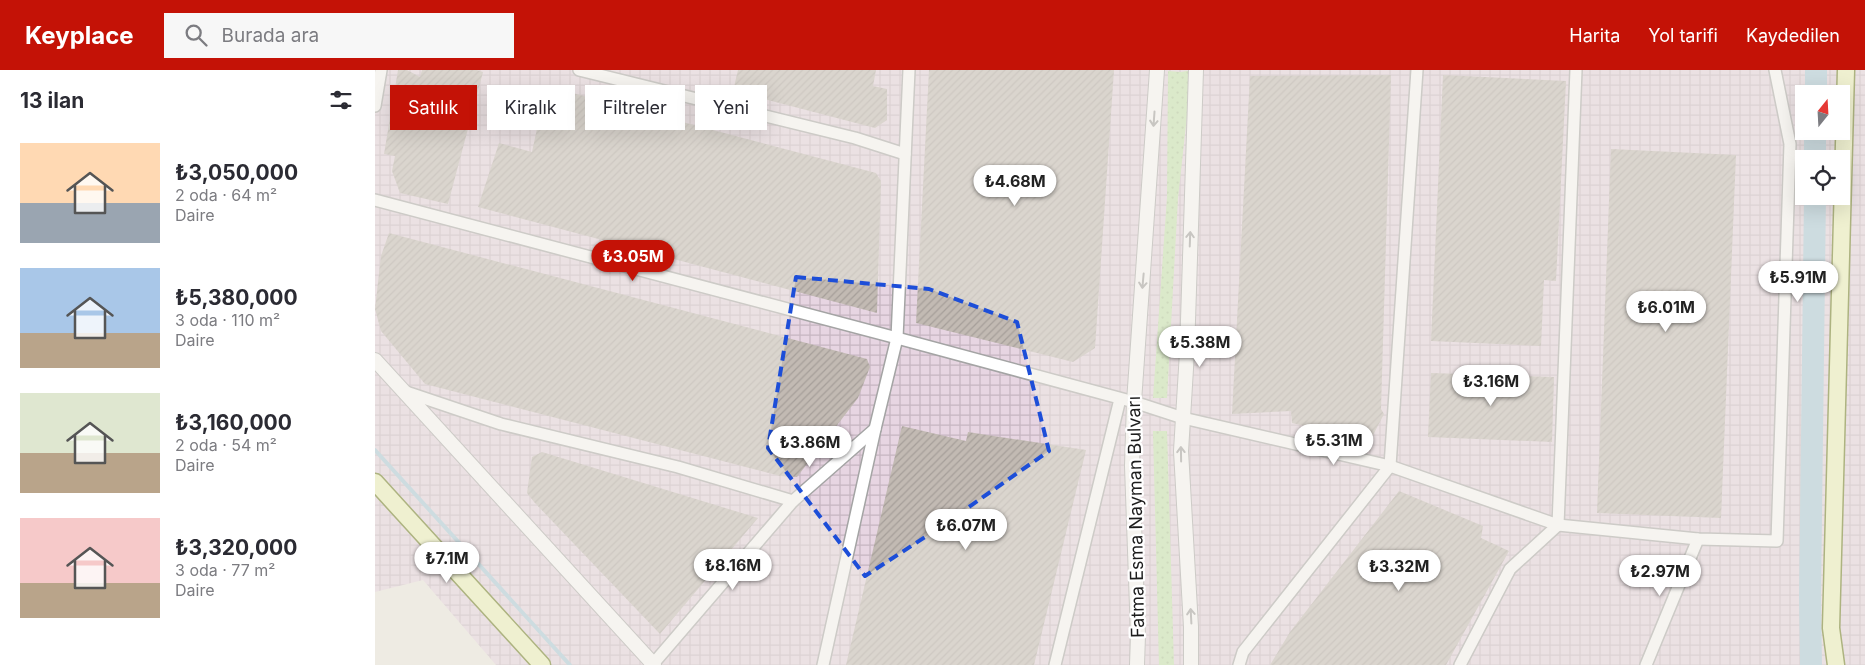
<!DOCTYPE html>
<html lang="tr">
<meta charset="utf-8">
<style>
:root{--surface:#fff;--page:#f7f7f7;--text:#2b2b33;--muted:#7c7c81;--accent:#c41206}
body{margin:0;font-family:Inter,sans-serif;background:var(--page);color:var(--text);height:100vh;display:flex;flex-direction:column;font-size:19px;white-space:nowrap}
*{box-sizing:border-box;margin:0}
p{font-size:16px;color:var(--muted)}
.icon{flex:none;width:28px;height:28px;fill:none;stroke:currentColor;stroke-width:2;stroke-linecap:round;stroke-linejoin:round}
.map{position:relative;flex:1;overflow:hidden}
.sheet{display:flex;flex-direction:column;background:var(--surface);width:375px}
.sheet>*{flex:none}
.hud{position:absolute;left:15px;top:15px;width:475px;height:45px;display:flex;gap:10px}
.needle{width:32px;rotate:18deg}
.buttons{position:absolute;left:1420px;top:15px;display:grid;gap:10px}
.buttons a{display:grid;place-items:center;width:55px;height:55px;border-radius:0px;background:var(--surface);box-shadow:0 5px 20px #0002;font-size:25px}
.price{position:absolute;translate:-50% -42px;padding:0 11px;border-radius:18px;background:#fff;color:#222;font-size:16px;line-height:32px;filter:drop-shadow(0 1px 2px #0008)}
.price::after{content:'';position:absolute;left:50%;top:30px;width:15px;height:11px;margin-left:-8px;background:inherit;clip-path:polygon(0 0,100% 0,50% 100%)}
.price.selected{background:var(--accent);color:#fff}
ul{padding:0;list-style:none}
li{display:flex;align-items:center;gap:15px;height:125px;padding:0 20px}
li span{display:grid;place-items:center;flex:none;width:140px;height:100px;border-radius:0px;color:#555}
li>.icon{margin-inline-start:auto}
span .icon{width:60px;height:60px;fill:#fffc;stroke-width:1}
li b{font-size:21px}
h2{display:flex;justify-content:space-between;align-items:center;height:60px;padding:0 20px;font-size:21px}
.chip{padding:0 18px;border-radius:0px;background:var(--surface);box-shadow:0 5px 20px #0002;font-size:18px;line-height:45px}
.chip.selected{background:var(--accent);color:#fff}
header{display:flex;align-items:center;gap:30px;box-sizing:border-box;height:70px;padding:0 25px;background:var(--accent);color:#fff}
header strong{font-size:24px}
nav{display:flex;gap:28px;margin-inline-start:auto;font-size:18px}
.search{width:350px;height:45px;background:var(--page);display:flex;align-items:center;gap:12px;box-sizing:border-box;padding:0 18px;border-radius:0px;color:var(--muted);font-size:19px}
main{display:flex;flex:1;min-height:0}
.map>svg:first-child{display:block}
.industrial{fill:url(#industrial-grid);fill-rule:evenodd}
.grass{fill:url(#grass-dots)}
.lines{fill:none;stroke-linecap:round;stroke-linejoin:round}
.stream{stroke:#a5cbdb;stroke-width:4}
.river{stroke:#a5cbdb;stroke-width:22}
.building{fill:url(#building-hatch)}
.minor-casing{stroke:#a4a4a4;stroke-width:14}
.tertiary-casing{stroke:#a4a4a4;stroke-width:16}
.secondary-casing{stroke:#5e7008;stroke-width:19}
.minor{stroke:#fff;stroke-width:11}
.tertiary{stroke:#fff;stroke-width:14}
.secondary{stroke:#f0f7b8;stroke-width:16}
.oneway{stroke:#999}
.marked{fill:none;stroke:#1d4ed8;stroke-width:4;stroke-dasharray:10 6;stroke-linejoin:round}
.labels{text-anchor:middle;stroke-width:4.5;stroke-linejoin:round;paint-order:stroke}
.street-label{font-size:18px;fill:#1d1d1d;stroke:#fff}
</style>
<header>
<strong>Keyplace</strong>
<div class="search"><svg class="icon" aria-label="search" viewBox="0 0 24 24"><circle cx="10" cy="10" r="6"/><path d="M15 15l6 6"/></svg>Burada ara</div>
<nav><a>Harita</a><a>Yol tarifi</a><a>Kaydedilen</a></nav>
</header>
<main>
<section class="sheet">
<h2>13 ilan<svg class="icon" aria-label="filters" viewBox="0 0 24 24"><path d="M4 7h16M4 17h16"/><circle cx="9" cy="7" r="2"/><circle cx="15" cy="17" r="2"/></svg></h2>
<ul>
<li><span style="background:linear-gradient(#ffd9b3 60%,#9aa5b1 0)"><svg class="icon" aria-label="home" viewBox="0 0 24 24"><path d="M3 11l9-7 9 7M6 9v11h12V9"/></svg></span><div><b>₺3,050,000</b><p>2 oda · 64 m²</p><p>Daire</p></div></li>
<li><span style="background:linear-gradient(#a9c7e8 65%,#b9a48a 0)"><svg class="icon" aria-label="home" viewBox="0 0 24 24"><path d="M3 11l9-7 9 7M6 9v11h12V9"/></svg></span><div><b>₺5,380,000</b><p>3 oda · 110 m²</p><p>Daire</p></div></li>
<li><span style="background:linear-gradient(#dfe7d0 60%,#b9a48a 0)"><svg class="icon" aria-label="home" viewBox="0 0 24 24"><path d="M3 11l9-7 9 7M6 9v11h12V9"/></svg></span><div><b>₺3,160,000</b><p>2 oda · 54 m²</p><p>Daire</p></div></li>
<li><span style="background:linear-gradient(#f6c9c9 65%,#b9a48a 0)"><svg class="icon" aria-label="home" viewBox="0 0 24 24"><path d="M3 11l9-7 9 7M6 9v11h12V9"/></svg></span><div><b>₺3,320,000</b><p>3 oda · 77 m²</p><p>Daire</p></div></li>
</ul>
</section>
<div class="map">
<svg width="1490" height="595" viewBox="0 0 1490 595">
<defs>
<pattern id="industrial-grid" width="8" height="8" patternUnits="userSpaceOnUse" patternTransform="scale(1.25)"><rect width="8" height="8" fill="#e7d5e2"/><path d="M0 4h8M4 0v8" fill="none" stroke="#c6b6c1"/></pattern>
<pattern id="grass-dots" width="8" height="8" patternUnits="userSpaceOnUse" patternTransform="scale(1.25)"><rect width="8" height="8" fill="#c4e7aa"/><path d="M2 2h.1M6 6h.1" fill="none" stroke="#a8c692" stroke-width="1.8" stroke-linecap="round"/></pattern>
<pattern id="building-hatch" width="6" height="6" patternUnits="userSpaceOnUse" patternTransform="scale(1.25)"><rect width="6" height="6" fill="#c2bab3"/><path d="M-1 1l2-2M0 6l6-6M5 7l2-2" fill="none" stroke="#a69f9a"/></pattern>
</defs>
<rect width="100%" height="100%" fill="#eeebe3"/>
<path class="industrial" d="M0,0H1490V595H121L48,510L0,522ZM1429,24H1466V61H1429ZM1429,89H1466V126H1429Z"/>
<g class="grass">
<path d="M817,0L803,128L792,328H778L792,127L793,1L806,2Z"/>
<path d="M778,361H792L799,595H784Z"/>
</g>
<g class="lines">
<path class="stream" d="M0,380L195,595"/>
<g class="river">
<path d="M1441,24V0"/>
<path d="M1440,89V61"/>
<path d="M1436,595L1435,527L1440,126"/>
</g>
</g>
<g class="building">
<path d="M23,0H32L45,7L47,0H102L108,2L73,134L25,123L17,101L20,86L9,84Z"/>
<path d="M363,0H501L498,16L512,19V50L500,58L358,21Z"/>
<path d="M554,0H739L720,278L698,292L541,253Z"/>
<path d="M1016,5L1006,339L1009,344L995,371L917,353L916,341L857,344L875,6Z"/>
<path d="M1068,5L1191,11L1181,211L1169,210L1166,276L1056,271Z"/>
<path d="M171,16L501,103L506,111L502,243L103,137L124,73L157,82Z"/>
<path d="M1236,79L1361,85L1346,448L1222,443Z"/>
<path d="M14,163L492,289L495,297L483,328L422,407L405,406L50,314L6,261L0,239L6,186Z"/>
<path d="M1056,303L1179,307L1177,372L1053,367Z"/>
<path d="M527,356L591,371L593,362L711,380L659,595H471Z"/>
<path d="M167,382L383,448L285,564L159,432L152,423L157,387Z"/>
<path d="M1024,421L1108,456L1106,468L1134,481L1071,595H895L915,562Z"/>
</g>
<g class="lines">
<defs>
<g id="minor">
<path d="M204,0L480,68L530,84"/>
<path d="M0,36L6,0"/>
<path d="M0,130L522,268L759,332L808,348L1015,396L1183,455L1323,469L1402,471L1415,74L1400,0"/>
<path d="M28,321L126,354L303,397L418,431L500,359L522,268L534,0"/>
<path d="M278,594L418,431"/>
<path d="M448,595L500,359"/>
<path d="M680,595L745,329"/>
<path d="M864,595L868,582L1015,396L1042,0"/>
<path d="M1085,595L1135,499L1183,455L1201,0"/>
<path d="M1271,595L1323,469"/>
</g>
<g id="tertiary">
<path d="M0,290L279,595"/>
<path d="M762,595L763,565L757,396L759,332L782,0"/>
<path d="M816,595V557L806,381L812,282L821,0"/>
</g>
<g id="secondary">
<path d="M0,412L167,595"/>
<path d="M1461,595L1456,558L1471,0"/>
</g>
</defs>
<use href="#minor" class="minor-casing"/>
<use href="#tertiary" class="tertiary-casing"/>
<use href="#secondary" class="secondary-casing"/>
<use href="#minor" class="minor"/>
<use href="#tertiary" class="tertiary"/>
<use href="#secondary" class="secondary"/>
</g>
<defs><path id="oneway-shaft" d="M-6 0H5M1.5-3L5.5 0L1.5 3" fill="none" stroke-width="1.6" stroke-linecap="round" stroke-linejoin="round" transform="scale(1.25)"/></defs>
<g class="oneway">
<use href="#oneway-shaft" transform="translate(779 49) rotate(94)"/>
<use href="#oneway-shaft" transform="translate(815 169) rotate(-88)"/>
<use href="#oneway-shaft" transform="translate(768 211) rotate(95)"/>
<use href="#oneway-shaft" transform="translate(806 384) rotate(-91)"/>
<use href="#oneway-shaft" transform="translate(816 546) rotate(-93)"/>
</g>
<path d="M0 0H1490V595H0ZM421,207L554,219L642,252L674,381L561,460L490,506L393,378Z" fill="#eeebe3" fill-opacity=".55" fill-rule="evenodd"/>
<path class="marked" d="M421,207L554,219L642,252L674,381L561,460L490,506L393,378Z"/>
<g class="labels">
<g class="street-label">
<text transform="translate(761 447) rotate(-91)" y="6">Fatma Esma Nayman Bulvarı</text>
</g>
</g>
</svg>
<div class="buttons">
<a><svg class="needle" viewBox="-14 -14 28 28"><path d="M0-13l5 13h-10z" fill="#e53935"/><path d="M0 13l5-13h-10z" fill="#7c7c81"/></svg></a>
<a><svg class="icon" aria-label="locate" viewBox="0 0 24 24"><circle cx="12" cy="12" r="6"/><path d="M12 2v4M12 18v4M2 12h4M18 12h4"/></svg></a>
</div>
<b class="price" style="left:640px;top:137px">₺4.68M</b>
<b class="price selected" style="left:258px;top:212px">₺3.05M</b>
<b class="price" style="left:1423px;top:233px">₺5.91M</b>
<b class="price" style="left:1291px;top:263px">₺6.01M</b>
<b class="price" style="left:825px;top:298px">₺5.38M</b>
<b class="price" style="left:1116px;top:337px">₺3.16M</b>
<b class="price" style="left:959px;top:396px">₺5.31M</b>
<b class="price" style="left:435px;top:398px">₺3.86M</b>
<b class="price" style="left:591px;top:481px">₺6.07M</b>
<b class="price" style="left:72px;top:514px">₺7.1M</b>
<b class="price" style="left:358px;top:521px">₺8.16M</b>
<b class="price" style="left:1024px;top:522px">₺3.32M</b>
<b class="price" style="left:1285px;top:527px">₺2.97M</b>
<div class="hud">
<a class="chip selected">Satılık</a>
<a class="chip">Kiralık</a>
<a class="chip">Filtreler</a>
<a class="chip">Yeni</a>
</div>
</div>
</main>
